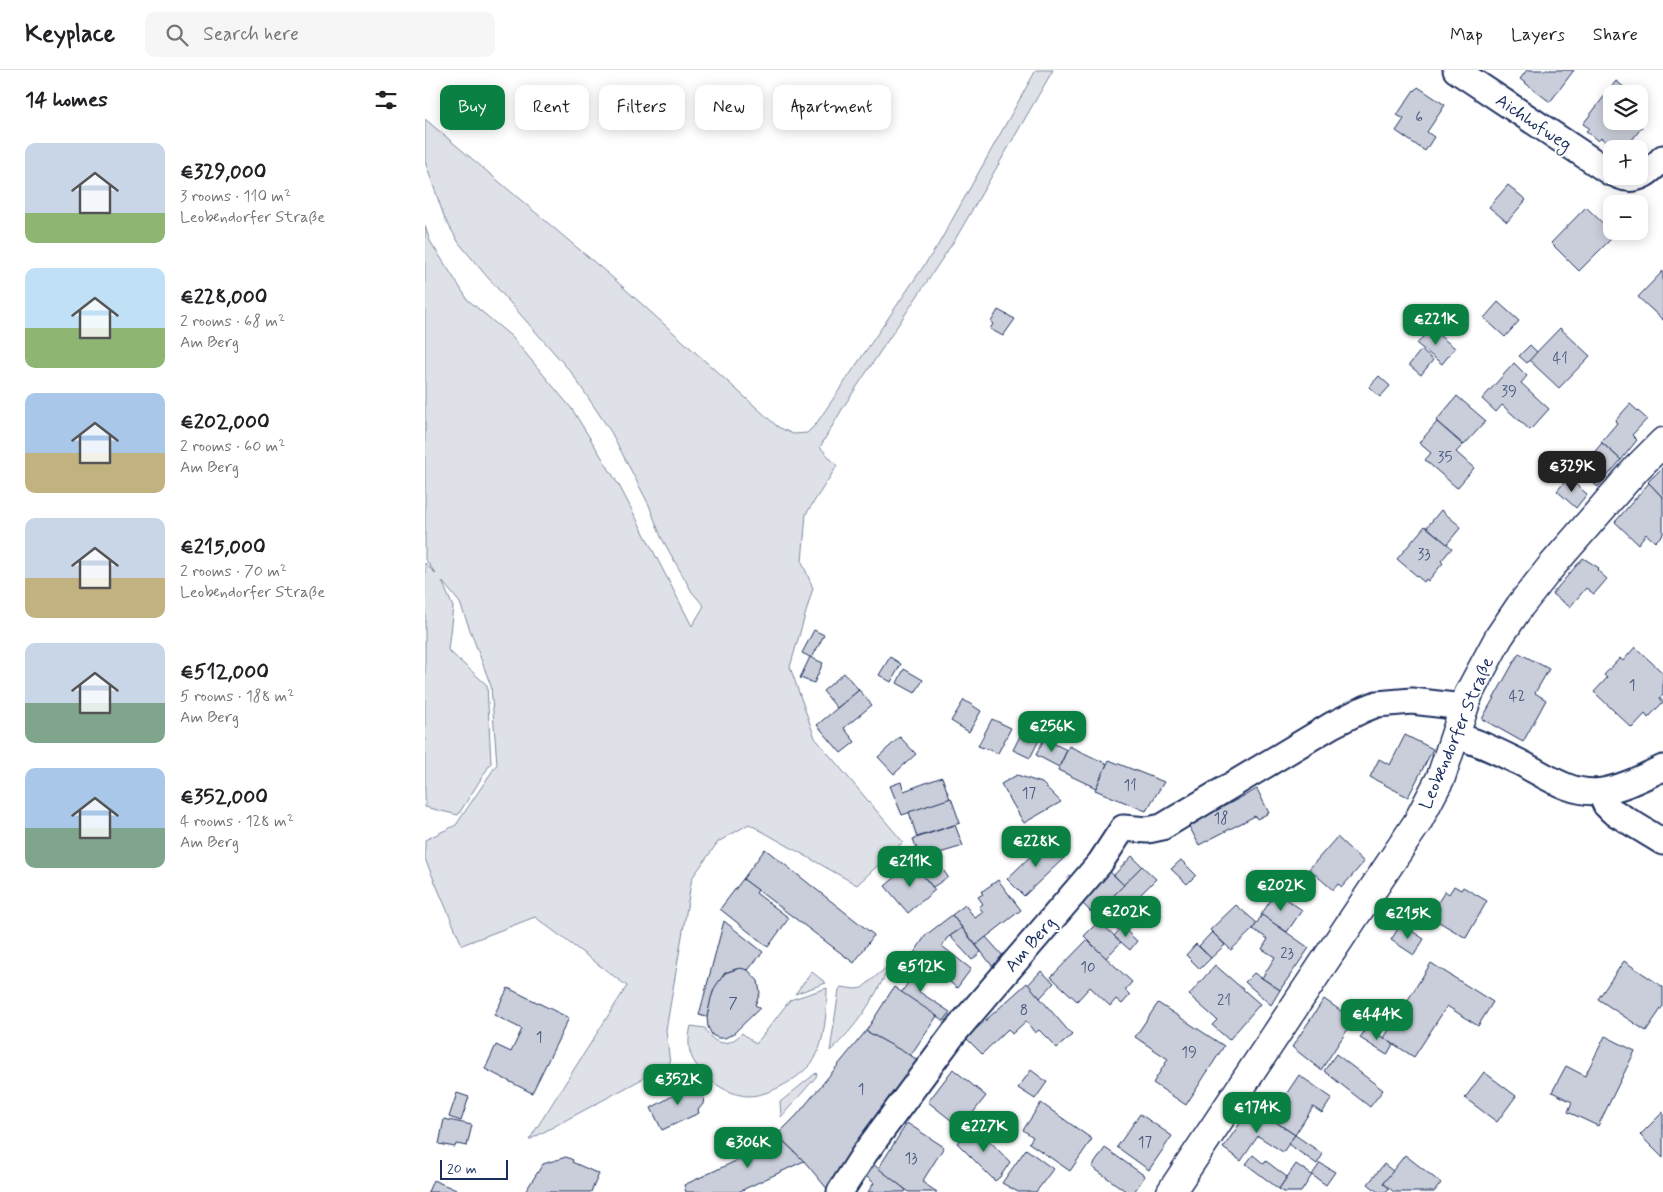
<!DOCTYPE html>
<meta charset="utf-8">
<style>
:root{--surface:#fff;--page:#f6f6f6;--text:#202124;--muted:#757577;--line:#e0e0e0;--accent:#0b8043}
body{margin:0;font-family:Mynerve,sans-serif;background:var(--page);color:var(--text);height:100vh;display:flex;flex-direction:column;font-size:19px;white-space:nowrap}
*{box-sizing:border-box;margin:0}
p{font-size:16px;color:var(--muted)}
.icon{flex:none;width:28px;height:28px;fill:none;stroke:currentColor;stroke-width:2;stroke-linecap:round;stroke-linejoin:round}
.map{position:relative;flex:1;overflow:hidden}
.panel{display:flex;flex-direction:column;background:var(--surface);width:425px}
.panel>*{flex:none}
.top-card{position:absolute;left:15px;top:15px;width:475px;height:45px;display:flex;gap:10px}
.controls{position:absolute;left:1178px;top:15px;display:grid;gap:10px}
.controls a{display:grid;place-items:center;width:45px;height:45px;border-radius:10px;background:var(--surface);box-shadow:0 2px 12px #0003;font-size:25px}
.scale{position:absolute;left:15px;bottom:12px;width:68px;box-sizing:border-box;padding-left:5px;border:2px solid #1b2f5e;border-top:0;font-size:14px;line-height:18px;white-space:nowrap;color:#1b2f5e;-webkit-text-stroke:4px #fff;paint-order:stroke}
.price{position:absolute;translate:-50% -42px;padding:0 11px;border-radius:10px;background:var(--accent);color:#fff;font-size:16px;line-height:32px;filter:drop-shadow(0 1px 2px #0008)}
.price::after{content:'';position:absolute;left:50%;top:30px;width:15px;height:11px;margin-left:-8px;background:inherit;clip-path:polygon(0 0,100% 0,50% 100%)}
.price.active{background:#222;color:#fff}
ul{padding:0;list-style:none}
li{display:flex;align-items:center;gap:15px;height:125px;padding:0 25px}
li span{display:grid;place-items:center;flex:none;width:140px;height:100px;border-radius:10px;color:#555}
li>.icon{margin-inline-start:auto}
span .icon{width:60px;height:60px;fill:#fffc;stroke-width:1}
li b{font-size:21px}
h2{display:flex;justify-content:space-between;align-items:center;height:60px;padding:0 25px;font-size:21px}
.chip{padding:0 18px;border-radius:10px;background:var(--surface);box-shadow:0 2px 12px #0003;font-size:18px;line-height:45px}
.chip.active{background:var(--accent);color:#fff}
header{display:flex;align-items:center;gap:30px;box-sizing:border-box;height:70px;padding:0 25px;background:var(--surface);border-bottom:1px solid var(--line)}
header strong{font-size:24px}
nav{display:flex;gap:28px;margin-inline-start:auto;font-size:18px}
.search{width:350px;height:45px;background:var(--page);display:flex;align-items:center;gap:12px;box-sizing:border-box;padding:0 18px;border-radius:10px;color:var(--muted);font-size:19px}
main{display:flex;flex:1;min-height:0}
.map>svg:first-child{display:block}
.green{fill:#dee1e7;stroke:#7c88a2}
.building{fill:#caceda;stroke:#1b2f5e}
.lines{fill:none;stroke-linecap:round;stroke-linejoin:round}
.minor-casing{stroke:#1b2f5e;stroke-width:29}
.secondary-casing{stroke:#1b2f5e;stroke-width:31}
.minor{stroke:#fff;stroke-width:25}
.secondary{stroke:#fff;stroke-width:28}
.labels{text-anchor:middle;stroke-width:4;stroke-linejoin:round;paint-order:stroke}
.number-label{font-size:15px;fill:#47577d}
.street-label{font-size:18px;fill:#1b2f5e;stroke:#fff}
</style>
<header>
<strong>Keyplace</strong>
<div class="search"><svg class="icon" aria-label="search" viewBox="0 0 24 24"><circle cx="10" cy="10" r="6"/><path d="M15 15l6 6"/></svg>Search here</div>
<nav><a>Map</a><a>Layers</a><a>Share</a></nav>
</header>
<main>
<section class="panel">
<h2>14 homes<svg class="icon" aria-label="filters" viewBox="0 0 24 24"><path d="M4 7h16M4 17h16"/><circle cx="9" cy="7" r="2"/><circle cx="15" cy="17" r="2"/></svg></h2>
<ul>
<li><span style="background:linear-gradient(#c9d6e8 70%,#8fb573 0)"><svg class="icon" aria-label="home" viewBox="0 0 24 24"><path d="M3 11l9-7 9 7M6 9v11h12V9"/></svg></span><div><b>€329,000</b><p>3 rooms · 110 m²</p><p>Leobendorfer Straße</p></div></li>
<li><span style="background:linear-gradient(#bfe0f5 60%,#8fb573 0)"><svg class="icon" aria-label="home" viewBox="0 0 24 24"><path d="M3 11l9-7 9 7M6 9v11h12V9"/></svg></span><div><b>€228,000</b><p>2 rooms · 68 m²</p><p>Am Berg</p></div></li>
<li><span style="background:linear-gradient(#a9c7e8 60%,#c2b280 0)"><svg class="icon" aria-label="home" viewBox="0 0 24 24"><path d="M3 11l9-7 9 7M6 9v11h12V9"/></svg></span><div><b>€202,000</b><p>2 rooms · 60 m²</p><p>Am Berg</p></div></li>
<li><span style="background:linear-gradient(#c9d6e8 60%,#c2b280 0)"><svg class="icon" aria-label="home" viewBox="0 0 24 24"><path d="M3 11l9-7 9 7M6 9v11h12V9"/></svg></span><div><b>€215,000</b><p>2 rooms · 70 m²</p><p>Leobendorfer Straße</p></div></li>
<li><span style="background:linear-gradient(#c9d6e8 60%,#7fa58c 0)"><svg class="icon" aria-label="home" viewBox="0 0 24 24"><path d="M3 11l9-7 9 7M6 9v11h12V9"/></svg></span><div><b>€512,000</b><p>5 rooms · 188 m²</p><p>Am Berg</p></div></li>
<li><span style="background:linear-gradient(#a9c7e8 60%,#7fa58c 0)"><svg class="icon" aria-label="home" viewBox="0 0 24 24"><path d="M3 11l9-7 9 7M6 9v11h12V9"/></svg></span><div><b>€352,000</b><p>4 rooms · 128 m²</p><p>Am Berg</p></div></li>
</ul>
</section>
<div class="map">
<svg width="1238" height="1122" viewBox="0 0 1238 1122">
<rect width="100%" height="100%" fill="#fff"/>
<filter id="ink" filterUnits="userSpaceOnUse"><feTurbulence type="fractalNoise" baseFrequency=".02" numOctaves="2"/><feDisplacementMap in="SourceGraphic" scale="10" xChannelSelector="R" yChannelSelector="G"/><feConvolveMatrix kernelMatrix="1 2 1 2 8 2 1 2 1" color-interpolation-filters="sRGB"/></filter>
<g filter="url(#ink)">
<g class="green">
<path d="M611,0H628L531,168L419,336L395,377L412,396L381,444L377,492L388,518L365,597L390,668L478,772L432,815L324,754L293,772L267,808L241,960L245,994L104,1070L202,916L110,847L37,875L0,789V770L31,755L72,694L66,616L35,533L17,511L28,537L23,580L62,615L66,693L33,745L0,737V493L11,504L0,489V156L5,171L43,230L87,267L147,339L195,417L267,556L279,536L267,522L236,467L224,435L186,362L146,302L58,202L34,173L20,149L0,92V49L188,208L353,357L368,364L382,363L391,354L513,175Z"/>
<path d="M463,896L464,897C450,928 431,958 405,981L414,920L416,917L430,919L437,918Z"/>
<path d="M387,902L401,913L370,924Z"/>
<path d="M402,918C402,939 400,972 389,990C377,1007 345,1026 323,1026C300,1025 271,1004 265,982C263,973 264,964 266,956L280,958C289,977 304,977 317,963L331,974L365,930Z"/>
<path d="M391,1003L392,1004L391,1007L356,1047L355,1032Z"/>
</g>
<g class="building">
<path d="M1102,0H1149L1125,32L1095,9Z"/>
<path d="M1191,11L1208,24H1186V51H1209L1217,57L1200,79H1190L1176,68L1173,71L1161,61L1164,58L1158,54Z"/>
<path d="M993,17L1020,35L1002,62L1009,67L1000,81L971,61L979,49L972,45L989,20L990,21Z"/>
<path d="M1083,115L1101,130L1082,152L1064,137Z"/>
<path d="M1161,137L1190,165L1154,201L1126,173Z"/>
<path d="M1238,201V250L1213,227Z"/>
<path d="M1073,232L1094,251L1080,267L1059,248Z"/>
<path d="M573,240L590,249L578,266L565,259L568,254L566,252Z"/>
<path d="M1005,258L1030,278L1017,294L992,274Z"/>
<path d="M1135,258L1165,286L1134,318L1104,290Z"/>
<path d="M1105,275L1112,282L1102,293L1094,286Z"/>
<path d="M996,280L1008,290L996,305L984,295Z"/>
<path d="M1089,293L1102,306L1096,313L1124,339L1105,360L1077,335L1071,342L1057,329Z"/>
<path d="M954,306L965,316L955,327L944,317Z"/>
<path d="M1032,326L1061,351L1039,375L1011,351Z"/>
<path d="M1205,334L1222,349L1207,365L1212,370L1196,390L1176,372L1192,353L1190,351Z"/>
<path d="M1012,352L1038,375L1031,382L1049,398L1032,418L1000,390L1006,383L994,373Z"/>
<path d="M1177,373L1196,390L1173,417L1153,401Z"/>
<path d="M1238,397V428L1223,412Z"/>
<path d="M1143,408L1162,424L1151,438L1132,421Z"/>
<path d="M1224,413L1238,428V464L1230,472L1221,464L1213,474L1190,452Z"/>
<path d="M1016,440L1036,457L1022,474L1002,457Z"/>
<path d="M1000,456L1027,478L1016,491L1018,493L1003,511L1001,509L999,512L972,489Z"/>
<path d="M1158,488L1174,498L1172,500L1182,509L1169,524L1161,518L1145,537L1127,524Z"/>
<path d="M389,560L399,565L387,588L377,583Z"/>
<path d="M1210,577L1238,603V625L1235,628L1238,632L1223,648L1220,644L1207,658L1169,622L1182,608L1179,605L1195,588L1198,591Z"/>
<path d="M1094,583L1124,599L1110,623L1121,630L1098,672L1057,649Z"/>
<path d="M385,587L398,593L389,613L375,608Z"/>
<path d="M465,587L476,594L466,612L454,605Z"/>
<path d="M479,599L498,610L490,623L472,613Z"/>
<path d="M419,603L434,620L412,638L398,621Z"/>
<path d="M434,620L447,635L419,658L430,672L416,683L392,655Z"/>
<path d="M539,630L556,641L544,662L526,651Z"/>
<path d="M567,649L586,658L573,683L553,676Z"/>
<path d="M597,662L614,670L605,688L588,680Z"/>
<path d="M980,665L1008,679L983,727L945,707L954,689L965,695Z"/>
<path d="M475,667L491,684L469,704L453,687Z"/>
<path d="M619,669L642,680L634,697L611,685Z"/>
<path d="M644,676L682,694L671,718L633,700Z"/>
<path d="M684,690L739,712L721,741L670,720Z"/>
<path d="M592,705L617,713L636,732L599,753L576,714Z"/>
<path d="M517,707L525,729L477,745L465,716L476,712L479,721Z"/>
<path d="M832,719L844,743L832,749L830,746L774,775L761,750L793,733L796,738Z"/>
<path d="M526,728L535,753L492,767L484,742Z"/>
<path d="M530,755L538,776L508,785L523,807L508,817L484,790L493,782L488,769Z"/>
<path d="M912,767L939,792L917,817L913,814L908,820L884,799Z"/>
<path d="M622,770L639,788L599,826L582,809Z"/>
<path d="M340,779L449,865L429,893L318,809Z"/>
<path d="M707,786L717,796L699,815L689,805Z"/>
<path d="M756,790L771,805L762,814L746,799Z"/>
<path d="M487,793L510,820L483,843L460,816Z"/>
<path d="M717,796L731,809L710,830L716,836L692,860L673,841Z"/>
<path d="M682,799L699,815L669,845L653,829Z"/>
<path d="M318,809L333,820L331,823L364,848L343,877L295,839Z"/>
<path d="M573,810L596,840L551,875L527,845L540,835L550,848L558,842L554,837L558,834L553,827L558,824L556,822Z"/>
<path d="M1029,816L1036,820L1038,817L1062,831L1041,868L1009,849L1015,839L1011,836L1020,821L1024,824Z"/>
<path d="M851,822L877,840L862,862L836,845Z"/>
<path d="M811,835L832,853L828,859L806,880L785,860Z"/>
<path d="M527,845L537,858L522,868L517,876L546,899L532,918L489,883L501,865Z"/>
<path d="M837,845L884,878L855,920L837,908L850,887L837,879L843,869L828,859Z"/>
<path d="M299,851L338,882L323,900L311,899L300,903L288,922L282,947L274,945Z"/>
<path d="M674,851L696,872L681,888L659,866Z"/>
<path d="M976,854L999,869L989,885L966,870Z"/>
<path d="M697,857L712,871L705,880L689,866Z"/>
<path d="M537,858L556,882L547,890L525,866Z"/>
<path d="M787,862L800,875L786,888L774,876Z"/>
<path d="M561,867L579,887L568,897L551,875Z"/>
<path d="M662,870L707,912L700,920L705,925L697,934L691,929L685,936L665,917L652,931L626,907Z"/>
<path d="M771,874L786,888L775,899L761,885Z"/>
<path d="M1199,891L1238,917V936L1221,961L1173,929Z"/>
<path d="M1006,893L1068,932L1053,956L1022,936L989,987L959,968Z"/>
<path d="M480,894L502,908L493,921L525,942L519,951L476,923L485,910L475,903Z"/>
<path d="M790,895L835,934L804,970L787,955L792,950L764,925Z"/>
<path d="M315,898L323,900L333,911L335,923L330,935L335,938L308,964L300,968H293L287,965L283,957L282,947L286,928L290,917L300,903Z"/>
<path d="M616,901L629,913L615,928L603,915Z"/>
<path d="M829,903L855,920L846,935L820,912Z"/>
<path d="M602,913L647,965L632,978L614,960L610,963L601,951L587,964L583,959L557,984L541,968Z"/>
<path d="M469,917L512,946L485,986L441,961Z"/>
<path d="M83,918L144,948L107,1023L60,999L71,975L86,982L97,959L69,945Z"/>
<path d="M899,929L929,950L896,1000L867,977Z"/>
<path d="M733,933L799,976L761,1035L728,1013L743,989L710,967Z"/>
<path d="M942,957L968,974L962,985L935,968Z"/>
<path d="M441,961L497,992L404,1121L379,1091L352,1065L372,1045Z"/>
<path d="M1180,966L1210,981L1173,1056L1143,1042L1147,1032L1127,1022L1141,996L1160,1006Z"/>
<path d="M911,984L958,1020L945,1037L899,1001Z"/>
<path d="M528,999L561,1026L536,1058L503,1032Z"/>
<path d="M606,1000L622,1012L610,1029L593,1018Z"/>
<path d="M1059,1002L1091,1026L1072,1052L1040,1028Z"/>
<path d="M874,1005L907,1028L897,1043L888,1037L870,1065L845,1048Z"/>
<path d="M258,1010L263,1020L267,1019L273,1020L277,1024L279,1028L278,1034L273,1040L274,1043L237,1060L226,1038L251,1024L247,1016Z"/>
<path d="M32,1023L44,1027L36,1051L24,1047Z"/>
<path d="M616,1033L667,1069L645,1101L604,1073L608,1067L598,1060Z"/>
<path d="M827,1036L870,1065L858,1082L833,1066L816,1091L798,1078Z"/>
<path d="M1238,1042V1088L1215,1065Z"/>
<path d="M715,1044L747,1066L724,1100L692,1077Z"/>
<path d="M19,1049L47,1055L42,1076L31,1074L30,1077L14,1074Z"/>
<path d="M482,1053L519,1077L497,1112L512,1122H484L453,1099Z"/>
<path d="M550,1056L585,1092L575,1107L570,1111L532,1073Z"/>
<path d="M352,1065L379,1091L313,1122H261L259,1115L315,1089L332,1080Z"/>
<path d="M870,1065L898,1084L892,1094L863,1074Z"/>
<path d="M680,1078L720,1106L709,1122H702L667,1097Z"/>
<path d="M601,1079L628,1099L611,1122H593L577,1113Z"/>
<path d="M828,1085L839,1094L841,1091L862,1107L854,1119L821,1094Z"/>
<path d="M980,1085L1016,1113L1009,1122H969L958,1113Z"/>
<path d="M141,1087L148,1090L147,1092L174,1104L166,1122H100L118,1094Z"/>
<path d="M444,1091L481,1120L480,1122H443L449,1113L435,1101Z"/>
<path d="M895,1093L910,1102L901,1115L887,1105Z"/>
<path d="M871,1094L887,1105L876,1122H859L854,1119Z"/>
<path d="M959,1094L968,1101L958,1113L964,1118L961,1122H953L943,1114Z"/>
<path d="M8,1110L36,1122H3Z"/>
</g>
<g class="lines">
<defs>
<g id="minor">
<path d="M1031,0L1186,103"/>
<path d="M1194,106C1213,114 1226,101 1238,88"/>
<path d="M1030,666C1052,671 1073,682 1094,692C1119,705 1147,726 1177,721C1198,718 1218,707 1238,698"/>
<path d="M1175,722L1181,735L1187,741L1238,772"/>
<path d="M415,1122L440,1083L529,963L675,793L698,758L723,760L737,757L907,655L937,640L952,634L987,631L1038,637"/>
</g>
<path id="secondary" d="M746,1122L992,753L1016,707L1044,623L1074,567L1095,536L1125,498L1212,398L1238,372"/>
</defs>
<use href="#minor" class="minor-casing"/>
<use href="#secondary" class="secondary-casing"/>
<use href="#minor" class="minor"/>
<use href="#secondary" class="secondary"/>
</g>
</g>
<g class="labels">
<g class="number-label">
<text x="994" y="52">6</text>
<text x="1135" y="293">41</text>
<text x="1084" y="326">39</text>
<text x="1020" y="392">35</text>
<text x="999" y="489">33</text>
<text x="1207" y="620">1</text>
<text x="1092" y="631">42</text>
<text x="705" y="720">11</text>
<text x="604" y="728">17</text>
<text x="796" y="753">18</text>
<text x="862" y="888">23</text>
<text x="663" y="902">10</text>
<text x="799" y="935">21</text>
<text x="308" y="938">7</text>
<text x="599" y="945">8</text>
<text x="114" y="972">1</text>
<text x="764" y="987">19</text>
<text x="436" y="1024">1</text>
<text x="720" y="1077">17</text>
<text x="486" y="1093">13</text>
</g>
<g class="street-label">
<text transform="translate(1109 52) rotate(34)" y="6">Aichhofweg</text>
<text transform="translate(1031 663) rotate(-67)" y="6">Leobendorfer Straße</text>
<text transform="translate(605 874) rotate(-49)" y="6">Am Berg</text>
</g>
</g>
</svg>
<div class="controls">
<a><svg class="icon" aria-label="layers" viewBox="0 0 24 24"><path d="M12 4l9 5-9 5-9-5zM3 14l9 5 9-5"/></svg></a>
<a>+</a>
<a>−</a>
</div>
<div class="scale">20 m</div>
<b class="price" style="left:1011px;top:276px">€221K</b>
<b class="price active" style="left:1147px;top:423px">€329K</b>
<b class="price" style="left:627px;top:683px">€256K</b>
<b class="price" style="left:611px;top:798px">€228K</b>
<b class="price" style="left:485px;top:818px">€211K</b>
<b class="price" style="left:856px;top:842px">€202K</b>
<b class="price" style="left:701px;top:868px">€202K</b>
<b class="price" style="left:983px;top:870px">€215K</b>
<b class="price" style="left:496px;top:923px">€512K</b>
<b class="price" style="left:952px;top:971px">€444K</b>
<b class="price" style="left:253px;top:1036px">€352K</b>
<b class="price" style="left:832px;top:1064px">€174K</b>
<b class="price" style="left:559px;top:1083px">€227K</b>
<b class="price" style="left:323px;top:1099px">€306K</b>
<div class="top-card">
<a class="chip active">Buy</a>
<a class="chip">Rent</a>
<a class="chip">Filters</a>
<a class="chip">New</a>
<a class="chip">Apartment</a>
</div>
</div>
</main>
